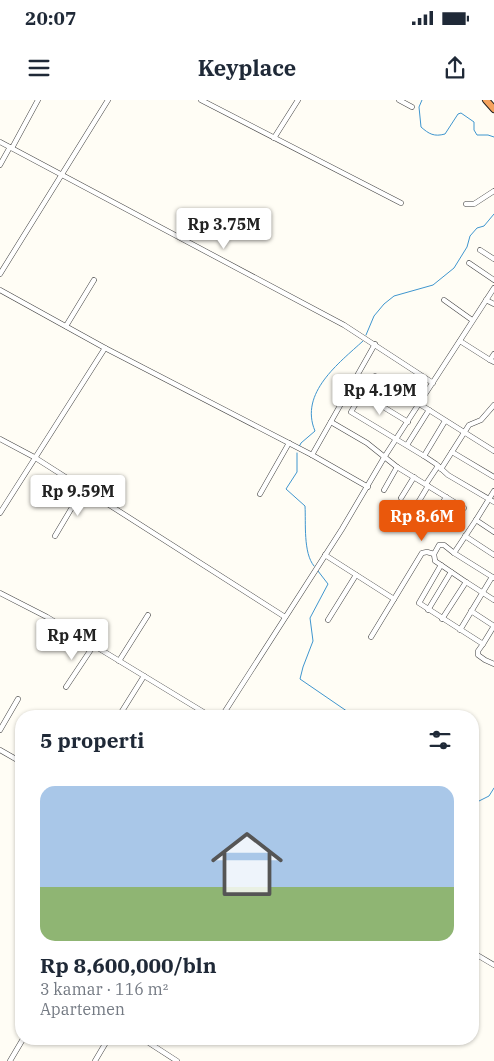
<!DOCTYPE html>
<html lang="id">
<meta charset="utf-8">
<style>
:root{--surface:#fff;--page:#f6f6f7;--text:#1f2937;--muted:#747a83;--accent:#ea580c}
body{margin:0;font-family:"IBM Plex Serif",serif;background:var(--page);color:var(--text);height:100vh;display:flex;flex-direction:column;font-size:19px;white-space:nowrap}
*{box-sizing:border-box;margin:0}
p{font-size:16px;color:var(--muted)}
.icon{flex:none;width:28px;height:28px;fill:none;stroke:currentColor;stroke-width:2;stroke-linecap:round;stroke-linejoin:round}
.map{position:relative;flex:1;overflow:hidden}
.drawer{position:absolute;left:15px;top:610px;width:464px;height:335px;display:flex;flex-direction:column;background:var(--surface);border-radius:20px;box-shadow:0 1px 4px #0004}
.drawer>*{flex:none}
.price{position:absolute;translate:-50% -42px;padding:0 11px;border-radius:5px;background:#fff;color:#222;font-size:16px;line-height:32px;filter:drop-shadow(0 1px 2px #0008)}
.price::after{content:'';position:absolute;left:50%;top:30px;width:15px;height:11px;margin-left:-8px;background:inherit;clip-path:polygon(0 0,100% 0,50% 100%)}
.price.current{background:var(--accent);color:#fff}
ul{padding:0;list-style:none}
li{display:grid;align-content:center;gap:10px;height:265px;padding:0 25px}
li span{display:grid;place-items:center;height:155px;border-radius:15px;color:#555}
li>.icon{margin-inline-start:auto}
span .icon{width:90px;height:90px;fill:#fffc;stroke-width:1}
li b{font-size:21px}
h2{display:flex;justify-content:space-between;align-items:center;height:60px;padding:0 25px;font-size:21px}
.status{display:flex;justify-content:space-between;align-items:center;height:35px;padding:0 25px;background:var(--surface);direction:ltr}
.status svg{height:14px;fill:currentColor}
header{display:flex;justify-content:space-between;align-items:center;height:65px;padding:0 25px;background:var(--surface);font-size:22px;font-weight:800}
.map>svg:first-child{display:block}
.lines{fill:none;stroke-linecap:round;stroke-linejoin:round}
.stream{stroke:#3f96cf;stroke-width:1}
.minor-casing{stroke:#444;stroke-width:5.5}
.highway-casing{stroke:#222;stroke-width:8}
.minor{stroke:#fff;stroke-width:4.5}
.highway{stroke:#f5a25d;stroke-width:6}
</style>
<div class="status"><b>20:07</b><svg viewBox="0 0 49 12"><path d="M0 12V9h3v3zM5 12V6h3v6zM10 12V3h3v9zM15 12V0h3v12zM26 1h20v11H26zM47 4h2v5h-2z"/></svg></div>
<header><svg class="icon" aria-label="menu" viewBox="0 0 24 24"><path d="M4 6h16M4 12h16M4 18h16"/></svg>Keyplace<svg class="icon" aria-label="share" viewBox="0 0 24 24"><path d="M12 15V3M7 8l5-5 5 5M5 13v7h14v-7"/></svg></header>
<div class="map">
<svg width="494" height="961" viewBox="0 0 494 961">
<rect width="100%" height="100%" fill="#fffdf5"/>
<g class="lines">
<g class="stream">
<path d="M422,0L419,7L421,27C429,34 434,37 445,34L458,14L461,13L474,22V30L477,35H488L494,37"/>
<path d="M366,235L374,216L384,204L394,196L433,185L454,168L467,147L470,136L477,128L484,126L494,114"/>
<path d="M299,347L301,343L315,331C299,293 339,263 363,241"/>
<path d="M297,353V372L286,389L305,406C306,423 303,453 314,466"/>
<path d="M318,471L328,484L310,518L313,541L303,567L300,579L354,616"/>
<path d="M472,698L479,701L489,696L494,688"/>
</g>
<defs>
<g id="minor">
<path d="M201,0L401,103"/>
<path d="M399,0L412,7"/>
<path d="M274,38L298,0"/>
<path d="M0,42L344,225L433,283"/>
<path d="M12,48L38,0"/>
<path d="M0,65L10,47"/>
<path d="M466,104H474L494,91"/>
<path d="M480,150L494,159"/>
<path d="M469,163L494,180"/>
<path d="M0,174L108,0"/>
<path d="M0,190L105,248L312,355L368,387"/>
<path d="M444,200L472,220"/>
<path d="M486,200L494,204"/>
<path d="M66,226L94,180"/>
<path d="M460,241L490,260"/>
<path d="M494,254L490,260L494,262"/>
<path d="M362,294L408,322"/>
<path d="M331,322L367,343L397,367L464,408"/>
<path d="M0,339L34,357L285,517"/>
<path d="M407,345L429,310"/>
<path d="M494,351L375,276L370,279L351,312L424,356L436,364L448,375L494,402"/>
<path d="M452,352L494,377"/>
<path d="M312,355L375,244"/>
<path d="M424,356L445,321"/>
<path d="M441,369L469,325L481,320L494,305"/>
<path d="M426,384L438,366"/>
<path d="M384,390L397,367"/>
<path d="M260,394L289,343"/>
<path d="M401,398L414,377"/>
<path d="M416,406L428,386"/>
<path d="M0,413L105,248"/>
<path d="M435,416L446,397"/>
<path d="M476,420L494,391"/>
<path d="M494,432L476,420L454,453L494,478"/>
<path d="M55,436L83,389"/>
<path d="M465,436L494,455"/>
<path d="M454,453L444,445H439L434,454L435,461L441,465L419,503L483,544L494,526"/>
<path d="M325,455L394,499"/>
<path d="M441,465L466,482L442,519"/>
<path d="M466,482L494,500"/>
<path d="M0,493L47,517L210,616"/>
<path d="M428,510L451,472"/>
<path d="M471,511L494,526"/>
<path d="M328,520L356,475"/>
<path d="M460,530L492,477"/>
<path d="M371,537L422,453L427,452L434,454"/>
<path d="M483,544L478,551V555L485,560L494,564"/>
<path d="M119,561L148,515"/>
<path d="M66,587L94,545"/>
<path d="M119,616L144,576"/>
<path d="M222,616L342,429L385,356L494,188"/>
<path d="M0,630L18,599"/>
<path d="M0,650L21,662"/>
<path d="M472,852L494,865"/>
<path d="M143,939L177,961"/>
<path d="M10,961L23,939"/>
<path d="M95,961L108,939"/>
</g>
<path id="highway" d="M486,0L494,9"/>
</defs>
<use href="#minor" class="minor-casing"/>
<use href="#highway" class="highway-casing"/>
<use href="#minor" class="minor"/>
<use href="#highway" class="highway"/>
</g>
</svg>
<b class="price" style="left:224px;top:150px">Rp 3.75M</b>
<b class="price" style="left:380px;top:316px">Rp 4.19M</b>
<b class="price" style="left:78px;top:417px">Rp 9.59M</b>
<b class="price current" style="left:422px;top:442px">Rp 8.6M</b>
<b class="price" style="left:72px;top:561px">Rp 4M</b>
<section class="drawer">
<h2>5 properti<svg class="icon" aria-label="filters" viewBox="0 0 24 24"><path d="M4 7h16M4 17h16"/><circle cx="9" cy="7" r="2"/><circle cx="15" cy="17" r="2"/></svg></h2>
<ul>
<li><span style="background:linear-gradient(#a9c7e8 65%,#8fb573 0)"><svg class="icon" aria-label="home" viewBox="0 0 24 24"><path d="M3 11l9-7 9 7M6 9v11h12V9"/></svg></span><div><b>Rp 8,600,000/bln</b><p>3 kamar · 116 m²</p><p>Apartemen</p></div></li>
</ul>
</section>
</div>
